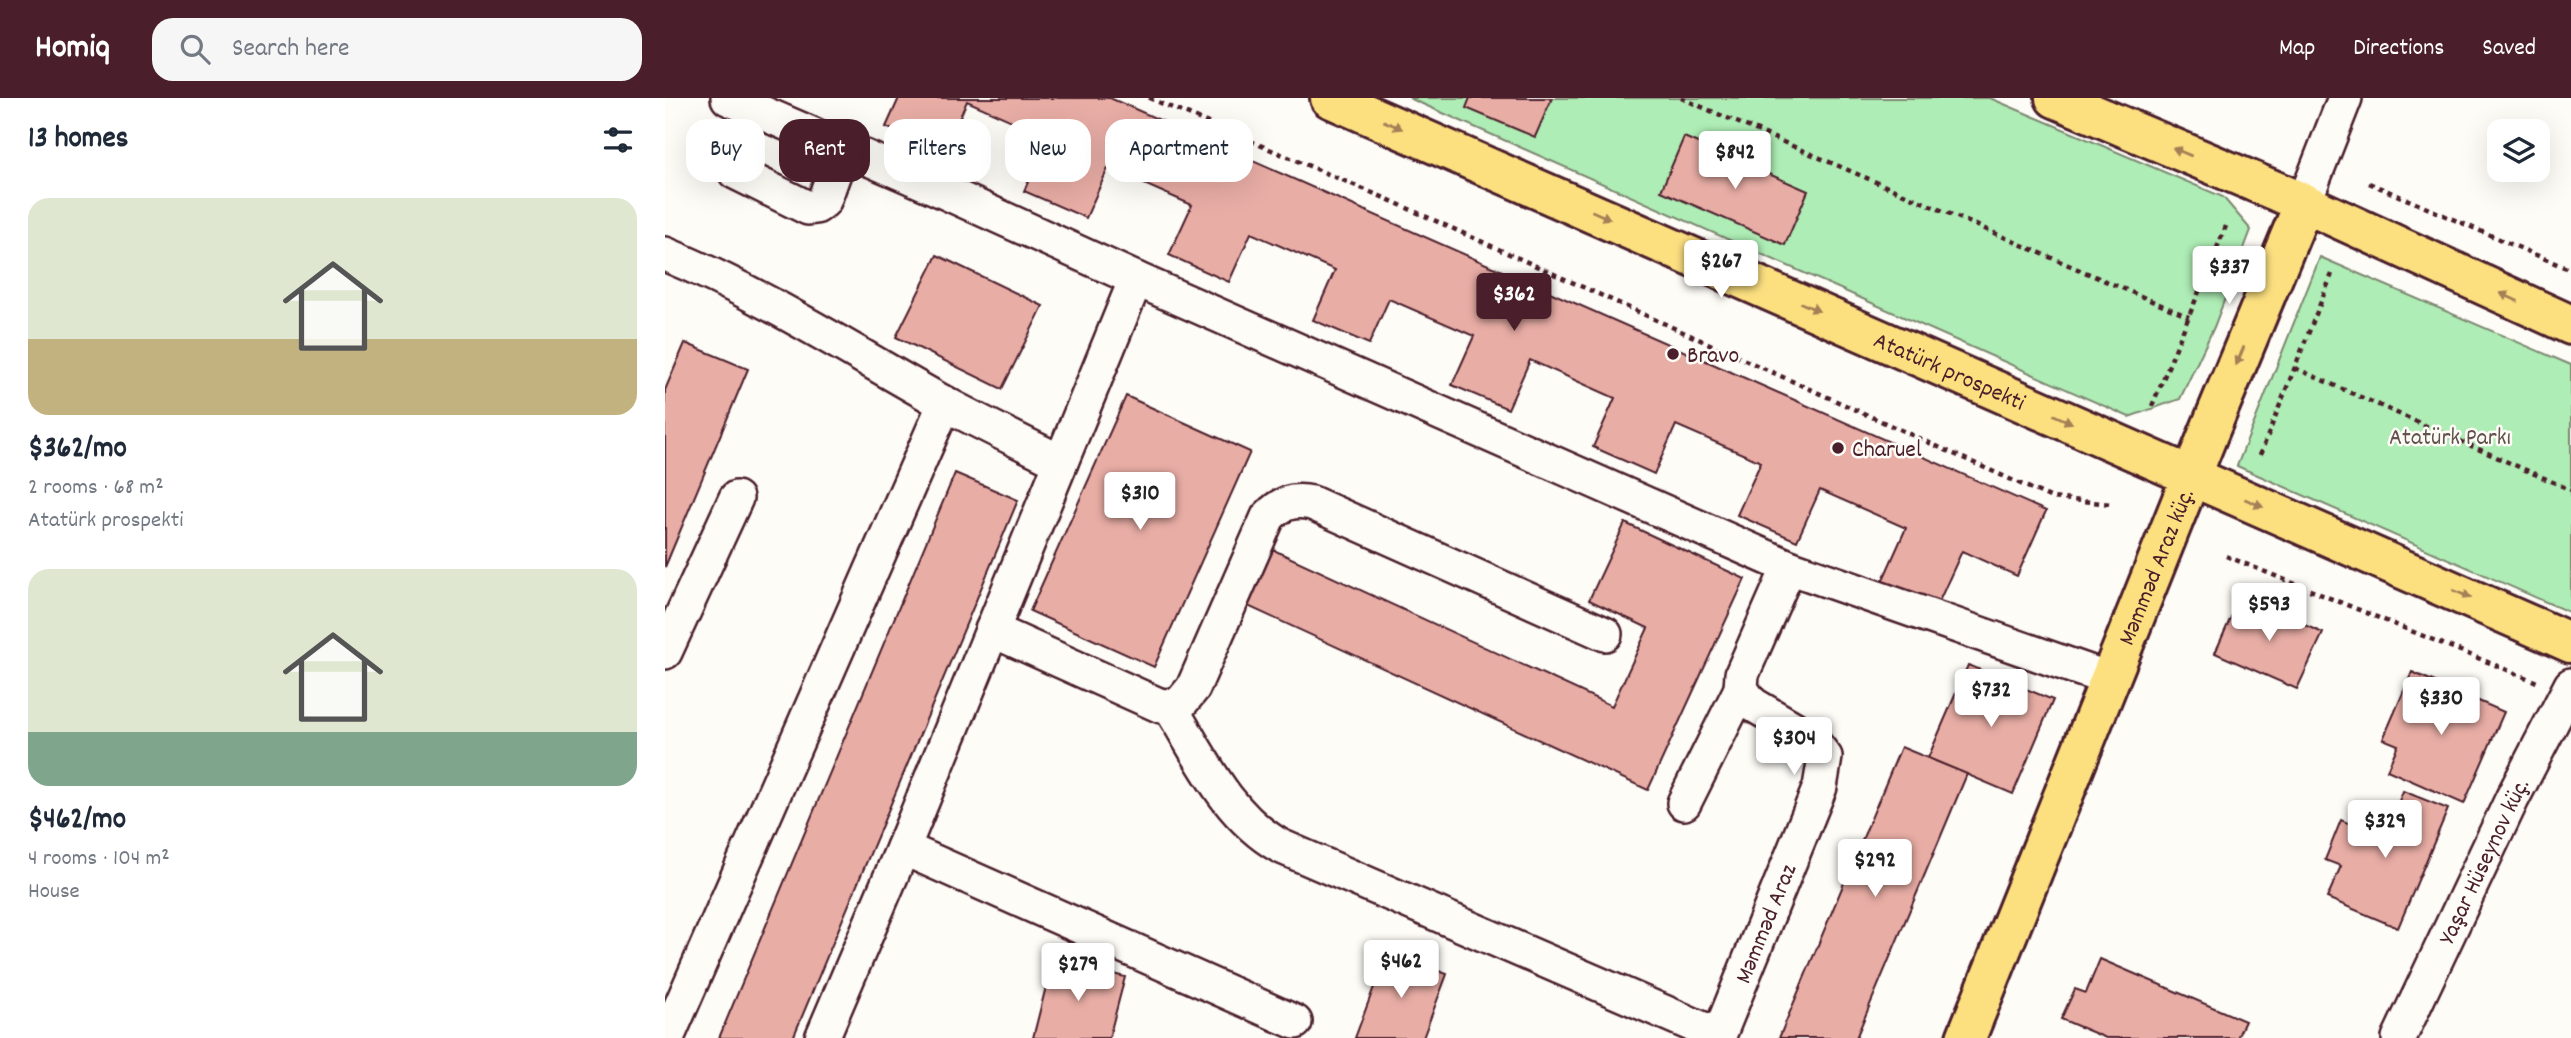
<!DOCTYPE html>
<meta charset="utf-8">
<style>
:root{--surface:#fff;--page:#f6f6f7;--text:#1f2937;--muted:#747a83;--accent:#4a1f2b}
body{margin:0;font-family:Dekko,sans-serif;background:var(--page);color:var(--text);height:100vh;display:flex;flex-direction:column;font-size:26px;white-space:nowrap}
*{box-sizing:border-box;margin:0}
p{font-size:23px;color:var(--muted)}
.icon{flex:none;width:38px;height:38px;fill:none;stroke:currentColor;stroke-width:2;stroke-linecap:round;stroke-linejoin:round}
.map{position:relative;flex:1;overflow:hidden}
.panel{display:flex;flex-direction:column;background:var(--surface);width:665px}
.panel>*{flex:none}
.banner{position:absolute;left:21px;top:21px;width:665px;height:63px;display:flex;gap:14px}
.controls{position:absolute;left:1822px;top:21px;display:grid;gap:14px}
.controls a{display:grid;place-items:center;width:63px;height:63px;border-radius:14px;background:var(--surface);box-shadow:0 7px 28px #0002;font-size:35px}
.price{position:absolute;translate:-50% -60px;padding:0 16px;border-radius:7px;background:#fff;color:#222;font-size:23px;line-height:46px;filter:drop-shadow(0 2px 4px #0008)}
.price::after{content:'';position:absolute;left:50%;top:42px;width:21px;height:16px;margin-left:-10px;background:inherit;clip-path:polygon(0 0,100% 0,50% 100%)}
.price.current{background:var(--accent);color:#fff}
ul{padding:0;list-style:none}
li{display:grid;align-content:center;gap:14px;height:371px;padding:0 28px}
li span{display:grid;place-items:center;height:217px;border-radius:21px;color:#555}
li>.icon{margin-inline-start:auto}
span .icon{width:126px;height:126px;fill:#fffc;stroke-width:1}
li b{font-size:30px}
h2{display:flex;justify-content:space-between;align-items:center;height:84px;padding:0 28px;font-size:30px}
.pill{padding:0 24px;border-radius:21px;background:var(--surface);box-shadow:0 7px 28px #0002;font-size:24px;line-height:63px}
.pill.current{background:var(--accent);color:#fff}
header{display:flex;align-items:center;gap:42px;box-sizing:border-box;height:98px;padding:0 35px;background:var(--accent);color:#fff}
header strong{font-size:33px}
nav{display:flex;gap:38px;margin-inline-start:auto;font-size:24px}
.search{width:490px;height:63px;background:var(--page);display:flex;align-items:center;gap:18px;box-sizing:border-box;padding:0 24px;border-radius:21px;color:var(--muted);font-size:26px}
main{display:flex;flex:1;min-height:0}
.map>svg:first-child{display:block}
.green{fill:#aeedb5;stroke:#7c8670;stroke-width:2}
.building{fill:#e8ada5;stroke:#4a1f2b;stroke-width:2}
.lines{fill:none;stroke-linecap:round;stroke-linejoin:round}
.minor-casing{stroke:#4a1f2b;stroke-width:38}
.major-casing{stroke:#4a1f2b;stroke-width:44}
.path{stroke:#4a1f2b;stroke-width:4.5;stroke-dasharray:5 5;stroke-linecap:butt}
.minor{stroke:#fdfcf7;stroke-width:33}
.major{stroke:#fce080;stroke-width:38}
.oneway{fill:#a38056}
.poi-dot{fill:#4a1f2b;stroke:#fdfcf7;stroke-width:2.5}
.labels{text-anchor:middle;stroke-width:5;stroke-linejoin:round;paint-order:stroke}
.poi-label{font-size:24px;fill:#4a1f2b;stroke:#fdfcf7;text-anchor:start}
.street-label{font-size:24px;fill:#4a1f2b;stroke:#fdfcf7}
.park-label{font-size:24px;fill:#63524e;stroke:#fdfcf7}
</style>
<header>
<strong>Homiq</strong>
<div class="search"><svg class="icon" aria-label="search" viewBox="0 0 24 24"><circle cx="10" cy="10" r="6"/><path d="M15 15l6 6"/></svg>Search here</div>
<nav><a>Map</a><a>Directions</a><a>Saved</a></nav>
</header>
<main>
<section class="panel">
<h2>13 homes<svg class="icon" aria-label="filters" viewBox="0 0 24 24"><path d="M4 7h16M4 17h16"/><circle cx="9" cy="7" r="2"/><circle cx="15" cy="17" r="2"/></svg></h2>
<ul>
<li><span style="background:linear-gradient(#dfe7d0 65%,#c2b280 0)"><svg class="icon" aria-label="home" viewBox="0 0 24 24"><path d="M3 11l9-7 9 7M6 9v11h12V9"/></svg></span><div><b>$362/mo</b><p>2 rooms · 68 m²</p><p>Atatürk prospekti</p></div></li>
<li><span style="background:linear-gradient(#dfe7d0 75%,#7fa58c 0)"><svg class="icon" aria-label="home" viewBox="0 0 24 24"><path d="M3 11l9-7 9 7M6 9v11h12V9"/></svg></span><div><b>$462/mo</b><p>4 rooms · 104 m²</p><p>House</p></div></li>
</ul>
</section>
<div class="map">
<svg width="1906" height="940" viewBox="0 0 1906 940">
<rect width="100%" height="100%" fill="#fdfcf7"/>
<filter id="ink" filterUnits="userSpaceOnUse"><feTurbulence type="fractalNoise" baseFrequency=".0143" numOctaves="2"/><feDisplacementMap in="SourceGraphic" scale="14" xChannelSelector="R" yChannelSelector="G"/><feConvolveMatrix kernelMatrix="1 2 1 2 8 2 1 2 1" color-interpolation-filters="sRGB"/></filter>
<g filter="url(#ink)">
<g class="green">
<path d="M744,0H1325L1558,99L1586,132L1549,229L1515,301L1464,319Z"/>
<path d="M1655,159L1906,267V515L1572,368Z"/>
</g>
<g class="building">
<path d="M234,0H445L1381,413L1352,478L1297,453L1271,510L1216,486L1241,430L1155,392L1132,443L1072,417L1096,364L1011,327L989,376L928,349L950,300L865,262L843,311L787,287L809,238L724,201L704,246L648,222L670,172L586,135L564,184L504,157L527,107L443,70L421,120L359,93L383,39L302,3L279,55L221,29Z"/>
<path d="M805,0H887L870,39L801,10Z"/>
<path d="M1019,39L1143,93L1120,147L996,93Z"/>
<path d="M272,157L378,208L337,291L231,239Z"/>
<path d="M20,245L83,271L0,469V292Z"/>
<path d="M461,298L585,354L489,569L365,513Z"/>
<path d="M290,375L353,402L128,940H54Z"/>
<path d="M960,425L1080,481L983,692L572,503L598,447L947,608L983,530L924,502Z"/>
<path d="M1575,499L1658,535L1632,591L1550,555Z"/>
<path d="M1303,567L1388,602L1348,696L1263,660Z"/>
<path d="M1747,574L1839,614L1799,706L1722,672L1733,647L1718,641Z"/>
<path d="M1236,649L1302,676L1191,940H1114Z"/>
<path d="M1738,693L1783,711L1733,830L1662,800L1676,768L1660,762L1676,722L1719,740Z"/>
<path d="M722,854L782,876L758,940H690Z"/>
<path d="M388,861L460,879L444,940H368Z"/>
<path d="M1435,861L1580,923L1572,940H1441L1396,921L1410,891L1421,895Z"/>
</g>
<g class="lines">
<defs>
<g id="minor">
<path d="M63,0L269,89L471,181L1124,469L1444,581"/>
<path d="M70,74L143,110L151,109L159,103L178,50"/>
<path d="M1639,105L1680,0"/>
<path d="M0,156C97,196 186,253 277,304C316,325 356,344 396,364"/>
<path d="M327,532L496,608L514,607L528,590L603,419C616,405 628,401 647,405L940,536"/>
<path d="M0,554L71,400"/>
<path d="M505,609C536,659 562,718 615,748L1054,938"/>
<path d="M1019,705L1076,591"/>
<path d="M238,750L630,924"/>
<path d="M2,940L280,305"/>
<path d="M157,940L238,750L471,181"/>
<path id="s1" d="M1053,940L1155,689L1160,659L1145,640L1087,606L1076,591L1077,576L1124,469"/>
<path id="s2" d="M1734,940L1847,701L1906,587"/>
</g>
<g id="major">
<path id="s3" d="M665,0L1906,545"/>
<path d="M1390,0L1639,105L1906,227"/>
<path id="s4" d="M1301,940L1544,334L1639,105"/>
</g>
</defs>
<use href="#minor" class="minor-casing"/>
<use href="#major" class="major-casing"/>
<g class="path">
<path d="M484,0L722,101L1387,400L1447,406"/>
<path d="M1016,0L1524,219"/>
<path d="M1704,85L1906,172"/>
<path d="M1630,270L1906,392"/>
<path d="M1487,308L1561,128"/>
<path d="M1595,357L1667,176"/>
<path d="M1561,458L1872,584"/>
</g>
<use href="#minor" class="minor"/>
<use href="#major" class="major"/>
</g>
<defs><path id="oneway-solid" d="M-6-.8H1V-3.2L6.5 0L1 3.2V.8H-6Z" transform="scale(1.75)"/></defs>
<g class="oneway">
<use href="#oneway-solid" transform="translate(728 27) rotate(23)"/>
<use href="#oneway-solid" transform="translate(1517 54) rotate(-157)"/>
<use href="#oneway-solid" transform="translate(936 117) rotate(24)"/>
<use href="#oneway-solid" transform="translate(1844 199) rotate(-155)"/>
<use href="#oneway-solid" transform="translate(1145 209) rotate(24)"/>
<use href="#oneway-solid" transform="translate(1575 258) rotate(113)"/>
<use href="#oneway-solid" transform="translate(1398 321) rotate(24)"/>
<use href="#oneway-solid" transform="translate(1589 405) rotate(24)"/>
<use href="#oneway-solid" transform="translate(1797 496) rotate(24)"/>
</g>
</g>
<g class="poi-dot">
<circle cx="1008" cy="256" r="7"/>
<circle cx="1173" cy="350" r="7"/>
</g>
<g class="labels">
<g class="poi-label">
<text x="1022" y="264">Bravo</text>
<text x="1187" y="358">Charuel</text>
</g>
<g class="street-label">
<text dy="8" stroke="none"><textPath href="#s3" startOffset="677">Atatürk prospekti</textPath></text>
<text dy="8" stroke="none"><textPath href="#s4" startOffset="508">Məmməd Araz küç.</textPath></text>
<text dy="8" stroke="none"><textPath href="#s2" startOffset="196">Yaşar Hüseynov küç.</textPath></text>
<text dy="8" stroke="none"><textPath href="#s1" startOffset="124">Məmməd Araz</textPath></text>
</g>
<g class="park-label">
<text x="1785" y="346">Atatürk Parkı</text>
</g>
</g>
</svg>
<div class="controls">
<a><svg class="icon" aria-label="layers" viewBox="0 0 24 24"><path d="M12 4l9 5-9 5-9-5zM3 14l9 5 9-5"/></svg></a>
</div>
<b class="price" style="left:1070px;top:93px">$842</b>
<b class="price" style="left:1056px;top:202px">$267</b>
<b class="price" style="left:1564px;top:208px">$337</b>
<b class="price current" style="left:849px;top:235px">$362</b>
<b class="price" style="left:475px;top:434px">$310</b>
<b class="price" style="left:1604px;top:545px">$593</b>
<b class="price" style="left:1326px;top:631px">$732</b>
<b class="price" style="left:1776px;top:639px">$330</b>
<b class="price" style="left:1129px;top:679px">$304</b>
<b class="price" style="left:1720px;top:762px">$329</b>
<b class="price" style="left:1210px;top:801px">$292</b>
<b class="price" style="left:736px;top:902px">$462</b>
<b class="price" style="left:413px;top:905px">$279</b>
<div class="banner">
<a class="pill">Buy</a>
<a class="pill current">Rent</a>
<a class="pill">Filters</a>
<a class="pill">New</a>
<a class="pill">Apartment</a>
</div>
</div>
</main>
